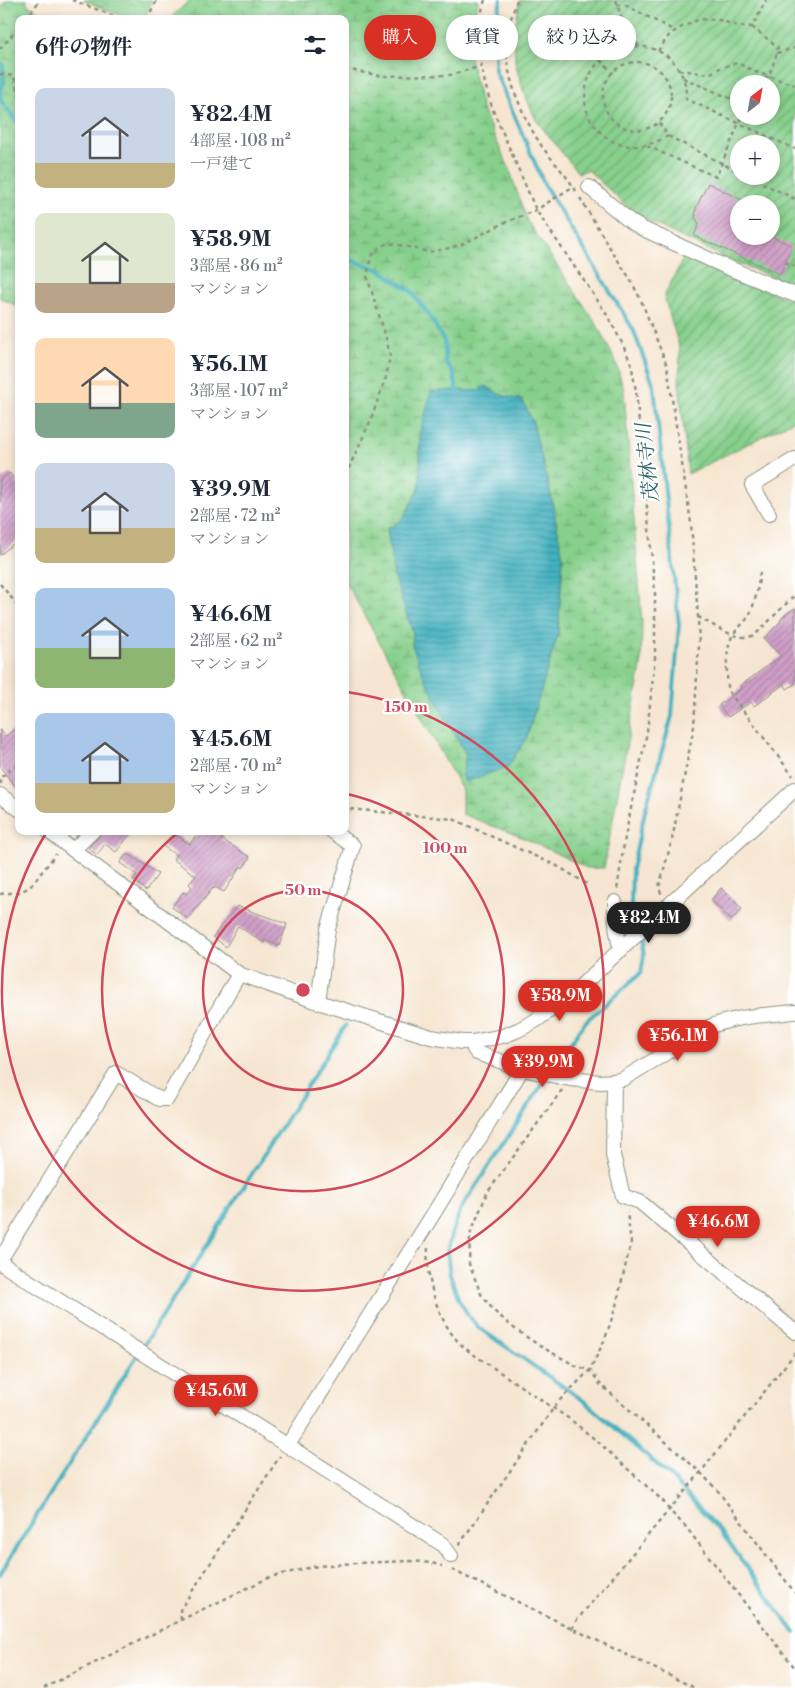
<!DOCTYPE html>
<html lang="ja">
<meta charset="utf-8">
<style>
:root{--surface:#fff;--page:#f2f2f3;--text:#1f2937;--muted:#747a83;--accent:#d93025}
body{margin:0;font-family:"Libre Bodoni","Noto Serif JP",serif;background:var(--page);color:var(--text);height:100vh;display:flex;flex-direction:column;font-size:19px;white-space:nowrap}
*{box-sizing:border-box;margin:0}
p{font-size:16px;color:var(--muted)}
.icon{flex:none;width:28px;height:28px;fill:none;stroke:currentColor;stroke-width:2;stroke-linecap:round;stroke-linejoin:round}
.map{position:relative;flex:1;overflow:hidden}
.side{position:absolute;left:15px;top:15px;width:334px;height:820px;display:flex;flex-direction:column;background:var(--surface);border-radius:10px;box-shadow:0 2px 8px #0003}
.side>*{flex:none}
.banner{position:absolute;left:364px;top:15px;width:356px;height:45px;display:flex;gap:10px}
.needle{width:32px;rotate:31deg}
.controls{position:absolute;left:730px;top:75px;display:grid;gap:10px}
.controls a{display:grid;place-items:center;width:50px;height:50px;border-radius:50%;background:var(--surface);box-shadow:0 2px 8px #0003;font-size:25px}
.price{position:absolute;translate:-50% -42px;padding:0 11px;border-radius:18px;background:var(--accent);color:#fff;font-size:16px;line-height:32px;filter:drop-shadow(0 1px 2px #0008)}
.price::after{content:'';position:absolute;left:50%;top:30px;width:15px;height:11px;margin-left:-8px;background:inherit;clip-path:polygon(0 0,100% 0,50% 100%)}
.price.selected{background:#222;color:#fff}
ul{padding:0;list-style:none}
li{display:flex;align-items:center;gap:15px;height:125px;padding:0 20px}
li span{display:grid;place-items:center;flex:none;width:140px;height:100px;border-radius:10px;color:#555}
li>.icon{margin-inline-start:auto}
span .icon{width:60px;height:60px;fill:#fffc;stroke-width:1}
li b{font-size:21px}
h2{display:flex;justify-content:space-between;align-items:center;height:60px;padding:0 20px;font-size:21px}
.pill{padding:0 18px;border-radius:22px;background:var(--surface);box-shadow:0 2px 8px #0003;font-size:18px;line-height:45px}
.pill.selected{background:var(--accent);color:#fff}
.map>svg:first-child{display:block}
.wetland{fill:url(#wetland-marsh);stroke:#538660;fill-rule:evenodd}
.park{fill:url(#park-crowns);stroke:#538660}
.garden{fill:url(#garden-furrows);stroke:#538660;fill-rule:evenodd}
.water{fill:url(#water-rules);stroke:#31777a}
.lines{fill:none;stroke-linecap:round;stroke-linejoin:round}
.stream{stroke:#43b1bf;stroke-width:4}
.building{fill:url(#building-hatch)}
.minor-casing{stroke:#8a9282;stroke-width:16}
.path{stroke:#8a9282;stroke-width:2.5;stroke-dasharray:4 4;stroke-linecap:butt}
.minor{stroke:#fff;stroke-width:14}
.ring{fill:none;stroke:#d1495b;stroke-width:2.5}
.labels{text-anchor:middle;stroke-width:4.5;stroke-linejoin:round;paint-order:stroke}
.water-label{font-size:20px;font-style:italic;fill:#2c6665;stroke:#fff}
.centre{fill:#d1495b;stroke:#fff;stroke-width:2.5}
.ring-label{font-size:15px;text-anchor:middle;font-weight:bold;fill:#d1495b;stroke:#fff;stroke-width:4.5;stroke-linejoin:round;paint-order:stroke}
</style>
<div class="map">
<svg width="795" height="1688" viewBox="0 0 795 1688">
<defs>
<pattern id="wetland-marsh" width="20" height="14" patternUnits="userSpaceOnUse" patternTransform="scale(1.25)"><rect width="20" height="14" fill="#87d08c"/><path d="M1 5h8M5 5V1M11 12h8M15 12V8" fill="none" stroke="#6eaa73"/></pattern>
<pattern id="park-crowns" width="20" height="18" patternUnits="userSpaceOnUse" patternTransform="scale(1.25)"><rect width="20" height="18" fill="#87d08c"/><path d="M2 6a3 3 0 1 1 6 0M12 15a3 3 0 1 1 6 0" fill="none" stroke="#6eaa73"/></pattern>
<pattern id="garden-furrows" width="10" height="10" patternUnits="userSpaceOnUse" patternTransform="scale(1.25)"><rect width="10" height="10" fill="#87d08c"/><path d="M-1 1l2-2M0 10L10 0M9 11l2-2" fill="none" stroke="#6eaa73"/></pattern>
<pattern id="water-rules" width="6" height="5" patternUnits="userSpaceOnUse" patternTransform="scale(1.25)"><rect width="6" height="5" fill="#43b1bf"/><path d="M0 2.5h6" fill="none" stroke="#37919c"/></pattern>
<pattern id="building-hatch" width="6" height="6" patternUnits="userSpaceOnUse" patternTransform="scale(1.25)"><rect width="6" height="6" fill="#d09fc8"/><path d="M-1 1l2-2M0 6l6-6M5 7l2-2" fill="none" stroke="#a883a3"/></pattern>
</defs>
<rect width="100%" height="100%" fill="#fff"/>
<filter id="ink" filterUnits="userSpaceOnUse"><feTurbulence type="fractalNoise" baseFrequency=".02" numOctaves="2"/><feDisplacementMap in="SourceGraphic" scale="10" xChannelSelector="R" yChannelSelector="G"/><feConvolveMatrix kernelMatrix="1 2 1 2 8 2 1 2 1" color-interpolation-filters="sRGB"/></filter>
<filter id="wash" filterUnits="userSpaceOnUse"><feTurbulence type="fractalNoise" baseFrequency=".0096" numOctaves="4" result="noise"/><feDisplacementMap in="SourceGraphic" scale="20" xChannelSelector="R" yChannelSelector="G"/><feGaussianBlur stdDeviation="1.12" result="paint"/><feColorMatrix in="noise" values="0 0 0 0 0 0 0 0 0 0 0 0 0 0 0 0 0 1.4 0 .05"/><feComposite in="paint" operator="in"/></filter>
<g filter="url(#wash)">
<rect width="100%" height="100%" fill="#f6e6d1"/>
<g class="wetland">
<path d="M7,0H27V4L45,16V19H19V307L0,298V7Z"/>
<path d="M190,0H479L472,23L469,53L482,109L509,168L527,221L596,323L616,362L624,391L642,623L641,667L604,868H587L526,839L462,814V790L345,581V19H169ZM486,386L499,394L523,401L533,423L551,496L563,558L558,634L527,737L484,774L465,782L462,775L466,755L444,716L412,645L413,633L394,577L387,528L393,526L404,517L420,487V433L454,390L478,391Z"/>
</g>
<path class="park" d="M84,0H152C150,6 148,14 143,17C133,24 96,5 84,0Z"/>
<g class="garden">
<path d="M520,0H795V286L725,258L650,222L626,206L588,170L578,173L536,120L523,90L515,63L514,32ZM739,84H771V116H739ZM739,144H771V176H739ZM739,204H771V236H739Z"/>
<path d="M685,255L795,302V420L688,474L679,383L680,350L664,296Z"/>
</g>
<path class="water" d="M485,386L499,394L523,401L533,423L551,496L563,558L558,634L527,737L508,767L465,782L462,775L466,754L444,716L423,675L412,645L413,632L394,577L387,528L393,526L404,517L420,487V433L431,392L454,390L478,391Z"/>
<g class="lines">
<g class="stream">
<path d="M501,0L495,27V71L545,186L633,329L654,386L679,625L672,716L645,811L632,869L631,905L637,928"/>
<path d="M0,92L4,82L3,64"/>
<path d="M0,95L3,103L19,125"/>
<path d="M345,258L380,270L411,291L429,315L444,341L446,363L453,372L458,394"/>
<path d="M551,1071L586,1021L641,973L644,955L640,937"/>
<path d="M547,1077L461,1209L452,1233L447,1252L450,1275L459,1300L468,1315L479,1328L584,1401L669,1475L721,1532L795,1633"/>
<path d="M142,1348L346,1025"/>
<path d="M0,1574L138,1354"/>
</g>
</g>
<g id="blocks">
<g class="building">
<path d="M708,183L750,204H739V236H771L792,246L780,274L694,236L699,224L695,217L696,208Z"/>
<path d="M10,473L19,486V539L0,555V480Z"/>
<path d="M795,608V684L787,689L784,684L754,706L751,702L728,717L719,705L741,689L740,686L781,656L764,639L781,621L780,620L786,614Z"/>
<path d="M19,725V791L0,767V730L6,736Z"/>
<path d="M102,831H133L116,852L105,844L97,855L88,848L99,837Z"/>
<path d="M201,831H218L224,835L221,839L250,857L243,868L241,866L224,892L215,887L214,889L213,888L188,919L172,907L183,892L186,894L192,887L189,884L196,876L173,859L176,855L163,846L173,833L190,844L196,835H197Z"/>
<path d="M126,855H130L158,874L146,891L133,880L137,875L120,863Z"/>
<path d="M721,888L742,909L731,920L711,900Z"/>
<path d="M237,906L287,924L279,946L265,940L264,943L238,926L226,947L213,937Z"/>
</g>
</g>
</g>
<g filter="url(#ink)">
<use href="#blocks" fill-opacity="0" stroke="#8a9282" stroke-width="1"/>
<g class="lines">
<defs>
<g id="minor">
<path d="M589,187L631,222L643,229L724,266L795,295"/>
<path d="M769,514L752,485L795,459"/>
<path d="M0,795L19,809"/>
<path d="M48,831L239,974L318,1002L431,1037L462,1042H472L503,1036L518,1030L535,1021L569,997L795,789"/>
<path d="M73,850L93,831"/>
<path d="M615,902C615,918 616,934 621,950"/>
<path d="M318,1002L328,929L353,846L332,831"/>
<path d="M472,1042L474,1049L477,1053L522,1069L570,1079L600,1082L614,1081L623,1079L709,1027C736,1016 766,1015 795,1012"/>
<path d="M614,1081L613,1155L623,1196L640,1202L795,1332"/>
<path d="M0,1260L116,1073L159,1099H167L239,974"/>
<path d="M0,1261L5,1266L442,1544L451,1556"/>
<path d="M288,1445L432,1216L522,1069"/>
</g>
</defs>
<use href="#minor" class="minor-casing"/>
<g class="path">
<path d="M72,0L122,19"/>
<path d="M485,0C473,36 481,75 493,110L536,210L606,313L622,343L631,363L636,391L655,592V658L647,732L625,837L617,890"/>
<path d="M517,0C514,10 510,20 508,29C500,67 521,114 541,145C552,161 566,174 576,191"/>
<path d="M616,0L625,30L639,46"/>
<path d="M617,5H625L675,31"/>
<path d="M26,19L40,0"/>
<path d="M147,19L157,0"/>
<path d="M752,27L778,47L777,53L769,76L756,84"/>
<path d="M0,49L19,27"/>
<path d="M658,51L670,34L682,27L700,19L719,20L738,26L752,27L766,0"/>
<path d="M777,53L795,48"/>
<path d="M600,60L613,73"/>
<circle cx="637" cy="96" r="34"/>
<path d="M345,69L381,76L450,75L482,66"/>
<path d="M679,70L709,74L722,67L737,63L756,72L795,85"/>
<path d="M0,74L14,76L19,97"/>
<path d="M683,78L739,102"/>
<path d="M659,123L668,136L739,172"/>
<path d="M668,136C648,147 627,151 607,138C595,129 585,115 585,99C585,37 670,27 685,84C686,88 686,94 686,99L795,149"/>
<path d="M647,146L716,177L742,116"/>
<path d="M748,176L795,199"/>
<path d="M580,198L613,253L629,277L641,300L667,366L691,523L698,617L699,644L694,726L672,840L659,887L662,896"/>
<path d="M785,262L795,266"/>
<path d="M345,476L370,422L386,377L390,357L387,341L367,276L371,257L379,248L386,244H395L429,252L450,248L463,244L504,223L536,210L574,186"/>
<path d="M760,572C758,587 756,600 750,614C746,622 738,627 733,635C725,647 726,678 729,692L793,776"/>
<path d="M0,584L19,607"/>
<path d="M698,617C715,625 736,643 755,635L795,595"/>
<path d="M1,784L0,778L19,763"/>
<path d="M350,809L453,819L559,867L587,884"/>
<path d="M0,894L20,892L30,887L56,854"/>
<path d="M562,1090L487,1193L470,1235L469,1264L481,1294L494,1311L515,1329L540,1346L578,1367L590,1370L600,1384L700,1472L718,1491L795,1593"/>
<path d="M428,1248C425,1276 437,1316 455,1338C459,1343 465,1348 470,1352L571,1420L597,1441L663,1501L669,1510L686,1527L795,1668"/>
<path d="M459,1545L557,1403L590,1370L605,1339L616,1306L631,1242L627,1212"/>
<path d="M452,1570L695,1688"/>
<path d="M181,1620L180,1610L280,1456"/>
<path d="M572,1629L576,1621L696,1478L795,1353"/>
<path d="M44,1688L181,1620L270,1577L317,1566L356,1563L410,1561L432,1563L442,1566"/>
</g>
<use href="#minor" class="minor"/>
</g>
</g>
<g class="ring">
<circle cx="303" cy="990" r="100"/>
<path d="M347 794A201 201 0 1 1 179 832"/>
<path d="M347 692A301 301 0 1 1 46 833"/>
</g>
<g class="labels">
<g class="water-label">
<text transform="translate(647 463) rotate(-96)" y="7">茂林寺川</text>
</g>
</g>
<circle cx="303" cy="990" r="8" class="centre"/>
<g class="ring-label">
<text x="406" y="712">150 m</text>
<text x="445" y="853">100 m</text>
<text x="303" y="895">50 m</text>
</g>
</svg>
<div class="controls">
<a><svg class="needle" viewBox="-14 -14 28 28"><path d="M0-13l5 13h-10z" fill="#e53935"/><path d="M0 13l5-13h-10z" fill="#747a83"/></svg></a>
<a>+</a>
<a>−</a>
</div>
<b class="price selected" style="left:649px;top:944px">¥82.4M</b>
<b class="price" style="left:560px;top:1022px">¥58.9M</b>
<b class="price" style="left:678px;top:1062px">¥56.1M</b>
<b class="price" style="left:543px;top:1088px">¥39.9M</b>
<b class="price" style="left:718px;top:1248px">¥46.6M</b>
<b class="price" style="left:216px;top:1417px">¥45.6M</b>
<div class="banner">
<a class="pill selected">購入</a>
<a class="pill">賃貸</a>
<a class="pill">絞り込み</a>
</div>
<section class="side">
<h2>6件の物件<svg class="icon" aria-label="filters" viewBox="0 0 24 24"><path d="M4 7h16M4 17h16"/><circle cx="9" cy="7" r="2"/><circle cx="15" cy="17" r="2"/></svg></h2>
<ul>
<li><span style="background:linear-gradient(#c9d6e8 75%,#c2b280 0)"><svg class="icon" aria-label="home" viewBox="0 0 24 24"><path d="M3 11l9-7 9 7M6 9v11h12V9"/></svg></span><div><b>¥82.4M</b><p>4部屋 · 108 m²</p><p>一戸建て</p></div></li>
<li><span style="background:linear-gradient(#dfe7d0 70%,#b9a48a 0)"><svg class="icon" aria-label="home" viewBox="0 0 24 24"><path d="M3 11l9-7 9 7M6 9v11h12V9"/></svg></span><div><b>¥58.9M</b><p>3部屋 · 86 m²</p><p>マンション</p></div></li>
<li><span style="background:linear-gradient(#ffd9b3 65%,#7fa58c 0)"><svg class="icon" aria-label="home" viewBox="0 0 24 24"><path d="M3 11l9-7 9 7M6 9v11h12V9"/></svg></span><div><b>¥56.1M</b><p>3部屋 · 107 m²</p><p>マンション</p></div></li>
<li><span style="background:linear-gradient(#c9d6e8 65%,#c2b280 0)"><svg class="icon" aria-label="home" viewBox="0 0 24 24"><path d="M3 11l9-7 9 7M6 9v11h12V9"/></svg></span><div><b>¥39.9M</b><p>2部屋 · 72 m²</p><p>マンション</p></div></li>
<li><span style="background:linear-gradient(#a9c7e8 60%,#8fb573 0)"><svg class="icon" aria-label="home" viewBox="0 0 24 24"><path d="M3 11l9-7 9 7M6 9v11h12V9"/></svg></span><div><b>¥46.6M</b><p>2部屋 · 62 m²</p><p>マンション</p></div></li>
<li><span style="background:linear-gradient(#a9c7e8 70%,#c2b280 0)"><svg class="icon" aria-label="home" viewBox="0 0 24 24"><path d="M3 11l9-7 9 7M6 9v11h12V9"/></svg></span><div><b>¥45.6M</b><p>2部屋 · 70 m²</p><p>マンション</p></div></li>
</ul>
</section>
</div>
